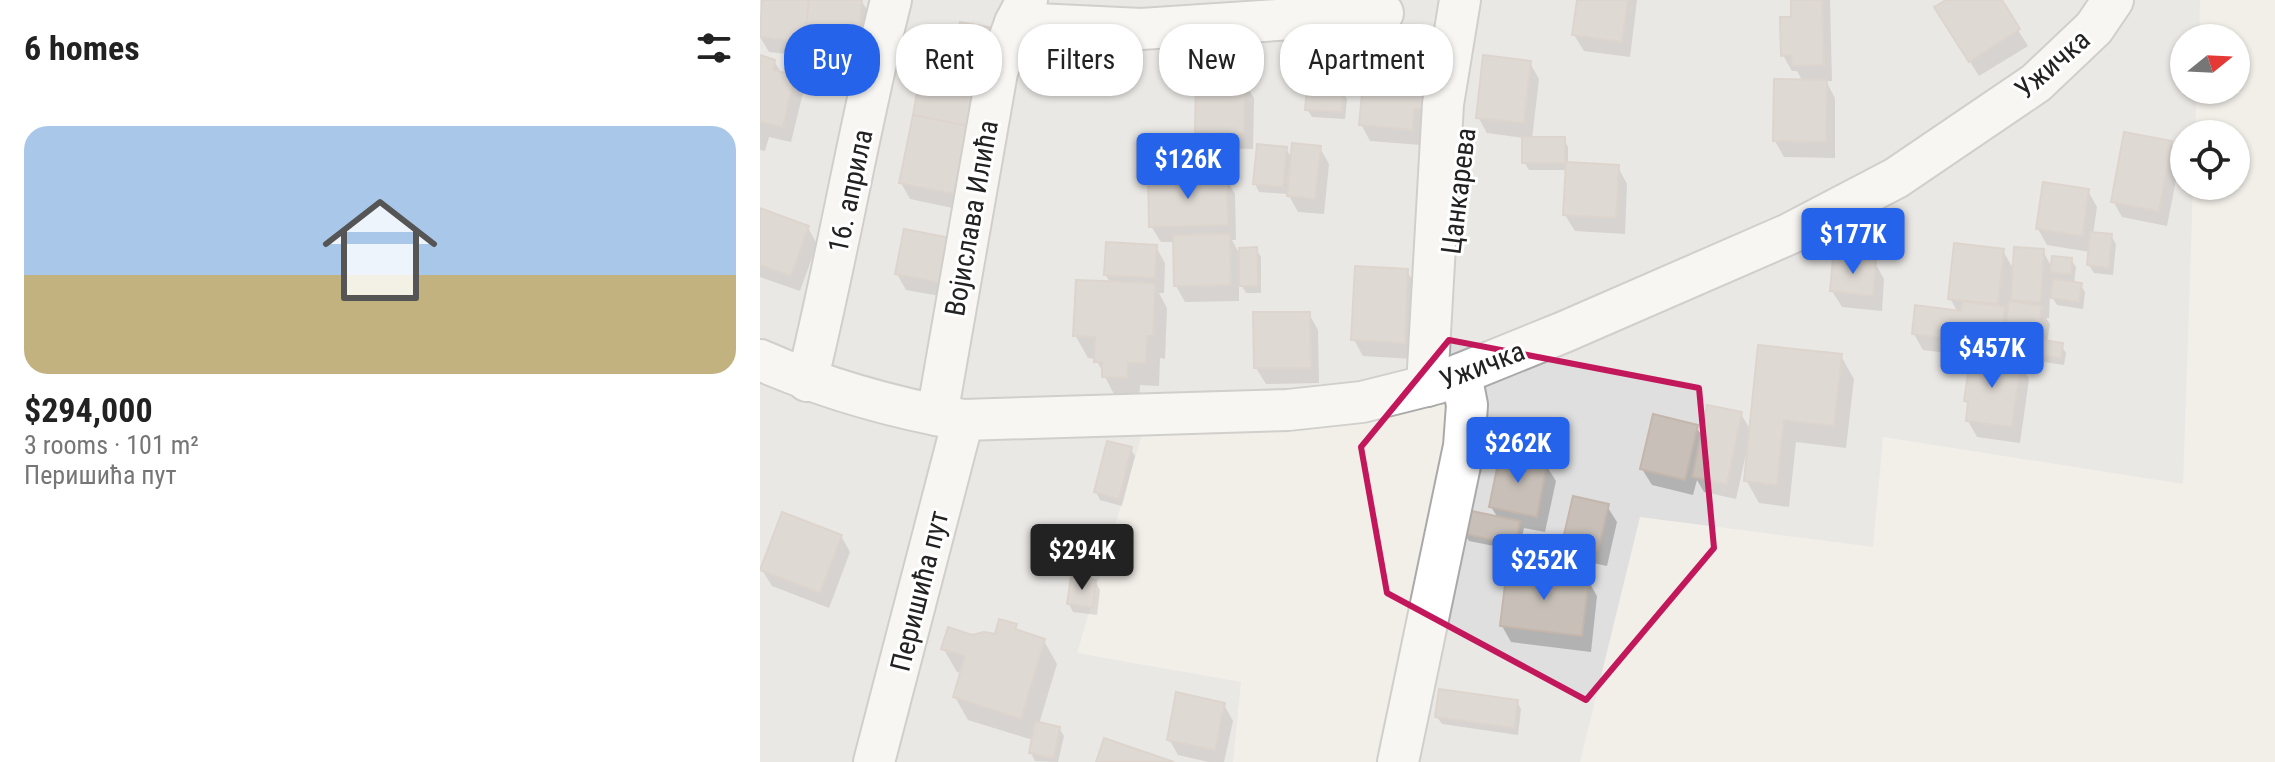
<!DOCTYPE html>
<meta charset="utf-8">
<style>
:root{--surface:#fff;--page:#f2f2f2;--text:#222;--muted:#767676;--accent:#2563eb}
body{margin:0;font-family:"Roboto Condensed",sans-serif;background:var(--page);color:var(--text);height:100vh;display:flex;flex-direction:column;font-size:30px;white-space:nowrap}
*{box-sizing:border-box;margin:0}
p{font-size:26px;color:var(--muted)}
.icon{flex:none;width:44px;height:44px;fill:none;stroke:currentColor;stroke-width:2;stroke-linecap:round;stroke-linejoin:round}
.map{position:relative;flex:1;overflow:hidden}
.panel{display:flex;flex-direction:column;background:var(--surface);width:760px}
.panel>*{flex:none}
.hud{position:absolute;left:24px;top:24px;width:760px;height:72px;display:flex;gap:16px}
.needle{width:52px;rotate:72deg}
.fabs{position:absolute;left:1410px;top:24px;display:grid;gap:16px}
.fabs a{display:grid;place-items:center;width:80px;height:80px;border-radius:50%;background:var(--surface);box-shadow:0 2px 6px #0004;font-size:40px}
.price{position:absolute;translate:-50% -68px;padding:0 18px;border-radius:8px;background:var(--accent);color:#fff;font-size:26px;line-height:52px;filter:drop-shadow(0 2px 4px #0008)}
.price::after{content:'';position:absolute;left:50%;top:48px;width:24px;height:18px;margin-left:-12px;background:inherit;clip-path:polygon(0 0,100% 0,50% 100%)}
.price.active{background:#222;color:#fff}
ul{padding:0;list-style:none}
li{display:grid;align-content:center;gap:16px;height:424px;padding:0 24px}
li span{display:grid;place-items:center;height:248px;border-radius:24px;color:#555}
li>.icon{margin-inline-start:auto}
span .icon{width:144px;height:144px;fill:#fffc;stroke-width:1}
li b{font-size:34px}
h2{display:flex;justify-content:space-between;align-items:center;height:96px;padding:0 24px;font-size:34px}
.pill{padding:0 28px;border-radius:32px;background:var(--surface);box-shadow:0 2px 6px #0004;font-size:28px;line-height:72px}
.pill.active{background:var(--accent);color:#fff}
main{display:flex;flex:1;min-height:0}
.map>svg:first-child{display:block}
.residential{fill:#e0dfdf}
.shadow{fill:#0003}
.building{fill:#c7bfb8;stroke:#c4b6ab;stroke-width:2}
.lines{fill:none;stroke-linecap:round;stroke-linejoin:round}
.minor-casing{stroke:#a9a9a9;stroke-width:44}
.minor{stroke:#fff;stroke-width:40}
.marked{fill:none;stroke:#c2185b;stroke-width:6;stroke-linejoin:round}
.labels{text-anchor:middle;stroke-width:6;stroke-linejoin:round;paint-order:stroke}
.street-label{font-size:28px;fill:#222;stroke:#fff}
</style>
<main>
<section class="panel">
<h2>6 homes<svg class="icon" aria-label="filters" viewBox="0 0 24 24"><path d="M4 7h16M4 17h16"/><circle cx="9" cy="7" r="2"/><circle cx="15" cy="17" r="2"/></svg></h2>
<ul>
<li><span style="background:linear-gradient(#a9c7e8 60%,#c2b280 0)"><svg class="icon" aria-label="home" viewBox="0 0 24 24"><path d="M3 11l9-7 9 7M6 9v11h12V9"/></svg></span><div><b>$294,000</b><p>3 rooms · 101 m²</p><p>Перишића пут</p></div></li>
</ul>
</section>
<div class="map">
<svg width="1515" height="762" viewBox="0 0 1515 762">
<rect width="100%" height="100%" fill="#f2efe9"/>
<path class="residential" d="M0,0H1440L1439,38H1424V90H1437L1435,134H1424V186H1433L1423,484L1123,437L1113,547L880,517L820,762H623L696,427L680,396L511,429L382,435L317,653L481,682L473,762H0Z"/>
<g class="shadow">
<path d="M4,0H101L110,15L106,63L9,52L0,37Z"/>
<path d="M819,0H877L870,57L824,51L814,35Z"/>
<path d="M1033,0H1070L1072,81H1066L1075,98V158L1024,157L1015,141L1043,82L1037,71H1032L1023,55L1033,19Z"/>
<path d="M1190,0H1239L1268,46L1219,76L1186,24Z"/>
<path d="M233,29L236,90L205,85L195,69Z"/>
<path d="M0,58L14,61L22,74L34,77L43,93L31,142L9,137L5,151L0,150Z"/>
<path d="M770,63L779,79L772,139H804L808,147V164L858,167L867,184L865,234L815,231L805,215L808,170H769L764,162V138L727,133L718,117Z"/>
<path d="M684,78L661,145L610,141L601,124Z"/>
<path d="M484,82L494,98L493,149L446,148L437,132Z"/>
<path d="M582,91L587,99L585,119L552,117L547,109Z"/>
<path d="M213,93L202,210L150,199L141,183Z"/>
<path d="M1411,143L1420,159L1407,226L1362,217L1353,201Z"/>
<path d="M560,148L569,164L564,214L538,212L528,194L499,192L495,184L526,149L533,160Z"/>
<path d="M465,177L475,194L476,240H472L481,257L496,249L501,257V293H486L479,281V301L425,302L416,286L415,242H401L391,226Z"/>
<path d="M1328,191L1337,207L1333,234L1351,236L1356,244L1353,275L1334,273L1329,265L1330,252L1287,245L1278,229Z"/>
<path d="M0,213L48,228L57,244L40,291L0,277Z"/>
<path d="M145,231L191,298L146,290L137,274Z"/>
<path d="M396,247L405,263L404,293H399L407,308L405,359L400,358L399,386L380,385L379,401L357,400L336,359L328,358L315,335L350,283L346,275Z"/>
<path d="M1243,251L1254,270L1283,251L1292,268L1311,260L1316,267L1314,284L1320,285L1325,292L1323,309L1297,305L1290,294L1289,318H1286L1290,324L1287,342L1301,345L1306,353L1304,365L1284,362V365L1259,361L1269,379L1260,443L1217,437L1208,421L1210,407L1206,401L1212,356L1163,350L1154,334L1198,313L1190,298Z"/>
<path d="M1115,263L1124,279L1122,311L1082,307L1072,291Z"/>
<path d="M647,271L656,287L653,359L603,356L594,340Z"/>
<path d="M549,314L558,330L559,383L506,384L496,368Z"/>
<path d="M1081,356L1094,379L1086,448L1036,442L1029,507L999,503L986,480L988,454H986L976,499L944,492L937,480L933,495L892,485L882,469L936,427L943,437L981,414L991,431Z"/>
<path d="M370,448L375,456L362,506L340,500L336,492Z"/>
<path d="M786,465L796,481L785,532L764,528L759,551L709,541L704,533L738,518L731,507Z"/>
<path d="M847,506L857,522L847,566L814,559L804,542Z"/>
<path d="M81,536L90,552L69,608L12,586L2,570Z"/>
<path d="M828,580L837,596L831,652L751,642L742,626Z"/>
<path d="M335,582L340,590L337,615L313,612L309,604Z"/>
<path d="M255,626L259,633L284,641L297,664L279,724L299,728L304,736L298,762L275,761L271,753L273,740L208,720L195,697L202,673L197,672L183,648L212,637L236,636Z"/>
<path d="M757,702L761,709L758,735L682,724L677,717Z"/>
<path d="M464,705L473,721L464,762H449L418,755L409,739Z"/>
</g>
<g class="building">
<path d="M2,0H49L44,42L0,37Z"/>
<path d="M49,0H102L97,48L44,42Z"/>
<path d="M817,0H868L862,42L812,35Z"/>
<path d="M1031,0H1062L1064,65L1032,66L1031,55L1021,56L1020,17H1031Z"/>
<path d="M1186,0H1242L1260,29L1209,62L1174,7Z"/>
<path d="M200,22L234,28L227,75L193,69Z"/>
<path d="M0,55L15,60L13,70L35,75L23,127L0,122Z"/>
<path d="M617,55L676,60L671,110L654,109L653,130L599,125L604,72L615,73Z"/>
<path d="M723,55L771,61L764,123L716,118Z"/>
<path d="M436,79L485,80L484,134L435,132Z"/>
<path d="M1014,79L1067,80L1066,142L1013,141Z"/>
<path d="M159,81L215,92L207,126L153,115Z"/>
<path d="M547,87L583,89L582,112L545,110Z"/>
<path d="M153,115L207,126L194,194L139,183Z"/>
<path d="M1364,132L1412,141L1399,211L1351,202Z"/>
<rect x="762" y="137" width="43" height="26"/>
<path d="M532,143L561,146L555,199L527,196Z"/>
<path d="M497,144L527,147L523,187L493,184Z"/>
<path d="M806,162L859,165L856,218L803,215Z"/>
<path d="M467,175L468,225L389,227L388,177Z"/>
<path d="M1283,182L1329,189L1323,236L1276,229Z"/>
<path d="M0,208L49,226L31,276L0,265Z"/>
<path d="M144,229L191,238L182,283L135,274Z"/>
<path d="M1330,232L1352,234L1349,268L1327,265Z"/>
<path d="M470,234L471,285L414,286L413,235Z"/>
<path d="M346,242L397,245L395,278L344,275Z"/>
<path d="M1194,243L1244,249L1238,304L1188,299Z"/>
<path d="M497,247L498,286H479V248Z"/>
<path d="M1254,247L1284,249L1281,302L1251,300Z"/>
<path d="M1292,256L1312,258L1311,274L1290,272Z"/>
<path d="M1073,257L1116,261L1113,296L1070,291Z"/>
<path d="M595,266L648,269L645,343L591,340Z"/>
<path d="M1293,279L1322,283L1319,302L1290,298Z"/>
<path d="M316,280L395,283L393,336H387L386,363H368L367,378L342,377V362H334L335,337L313,336Z"/>
<path d="M1202,301L1245,307L1241,345L1152,334L1155,305L1201,311Z"/>
<path d="M1249,301L1282,306L1275,350L1243,345Z"/>
<path d="M493,312H550L551,368H494Z"/>
<path d="M1277,339L1303,343L1301,358L1275,354Z"/>
<path d="M998,345L1082,354L1074,426L1024,420L1017,485L984,481Z"/>
<path d="M1211,354L1261,361L1252,427L1206,421L1208,402L1204,401Z"/>
<path d="M947,405L982,412L967,484L932,477Z"/>
<path d="M893,414L938,425L925,480L880,469Z"/>
<path d="M347,441L372,447L359,499L334,492Z"/>
<path d="M740,454L787,463L777,517L729,507Z"/>
<path d="M813,496L849,504L838,551L802,543Z"/>
<path d="M707,510L760,521L755,545L702,533Z"/>
<path d="M22,512L82,535L60,593L0,570Z"/>
<path d="M747,568L829,578L822,636L740,626Z"/>
<path d="M311,577L336,580L333,608L307,604Z"/>
<path d="M239,619L257,624L255,629L285,639L261,719L193,697L205,656L181,649L188,627L212,635L224,632L235,634Z"/>
<path d="M679,689L758,700L754,728L675,717Z"/>
<path d="M416,692L465,703L455,750L407,740Z"/>
<path d="M275,721L300,727L294,758L269,753Z"/>
<path d="M344,738L414,762H336Z"/>
</g>
<g class="lines">
<defs>
<g id="minor">
<path d="M255,23L381,29L623,13"/>
<path d="M0,360C64,388 134,408 203,420L528,410L602,402L678,383L804,332L1029,234L1136,178L1276,83L1334,28L1353,0"/>
<path d="M47,381C78,255 99,126 131,0"/>
<path d="M667,386L683,104L700,0"/>
<path d="M177,415L237,72L255,23L267,0"/>
<path d="M114,762L203,420"/>
<path d="M638,762L704,446L707,405L701,374"/>
</g>
</defs>
<use href="#minor" class="minor-casing"/>
<use href="#minor" class="minor"/>
</g>
<path d="M0 0H1515V762H0ZM689,340L939,388L954,548L826,700L627,593L601,447Z" fill="#f2efe9" fill-opacity=".55" fill-rule="evenodd"/>
<path class="marked" d="M689,340L939,388L954,548L826,700L627,593L601,447Z"/>
<g class="labels">
<g class="street-label">
<text transform="translate(1292 64) rotate(-41)" y="10">Ужичка</text>
<text transform="translate(90 191) rotate(-78)" y="10">16. априла</text>
<text transform="translate(698 191) rotate(-83)" y="10">Цанкарева</text>
<text transform="translate(211 218) rotate(-80)" y="10">Војислава Илића</text>
<text transform="translate(722 365) rotate(-21)" y="10">Ужичка</text>
<text transform="translate(159 591) rotate(-76)" y="10">Перишића пут</text>
</g>
</g>
</svg>
<div class="fabs">
<a><svg class="needle" viewBox="-14 -14 28 28"><path d="M0-13l5 13h-10z" fill="#e53935"/><path d="M0 13l5-13h-10z" fill="#767676"/></svg></a>
<a><svg class="icon" aria-label="locate" viewBox="0 0 24 24"><circle cx="12" cy="12" r="6"/><path d="M12 2v4M12 18v4M2 12h4M18 12h4"/></svg></a>
</div>
<b class="price" style="left:428px;top:201px">$126K</b>
<b class="price" style="left:1093px;top:276px">$177K</b>
<b class="price" style="left:1232px;top:390px">$457K</b>
<b class="price" style="left:758px;top:485px">$262K</b>
<b class="price active" style="left:322px;top:592px">$294K</b>
<b class="price" style="left:784px;top:602px">$252K</b>
<div class="hud">
<a class="pill active">Buy</a>
<a class="pill">Rent</a>
<a class="pill">Filters</a>
<a class="pill">New</a>
<a class="pill">Apartment</a>
</div>
</div>
</main>
